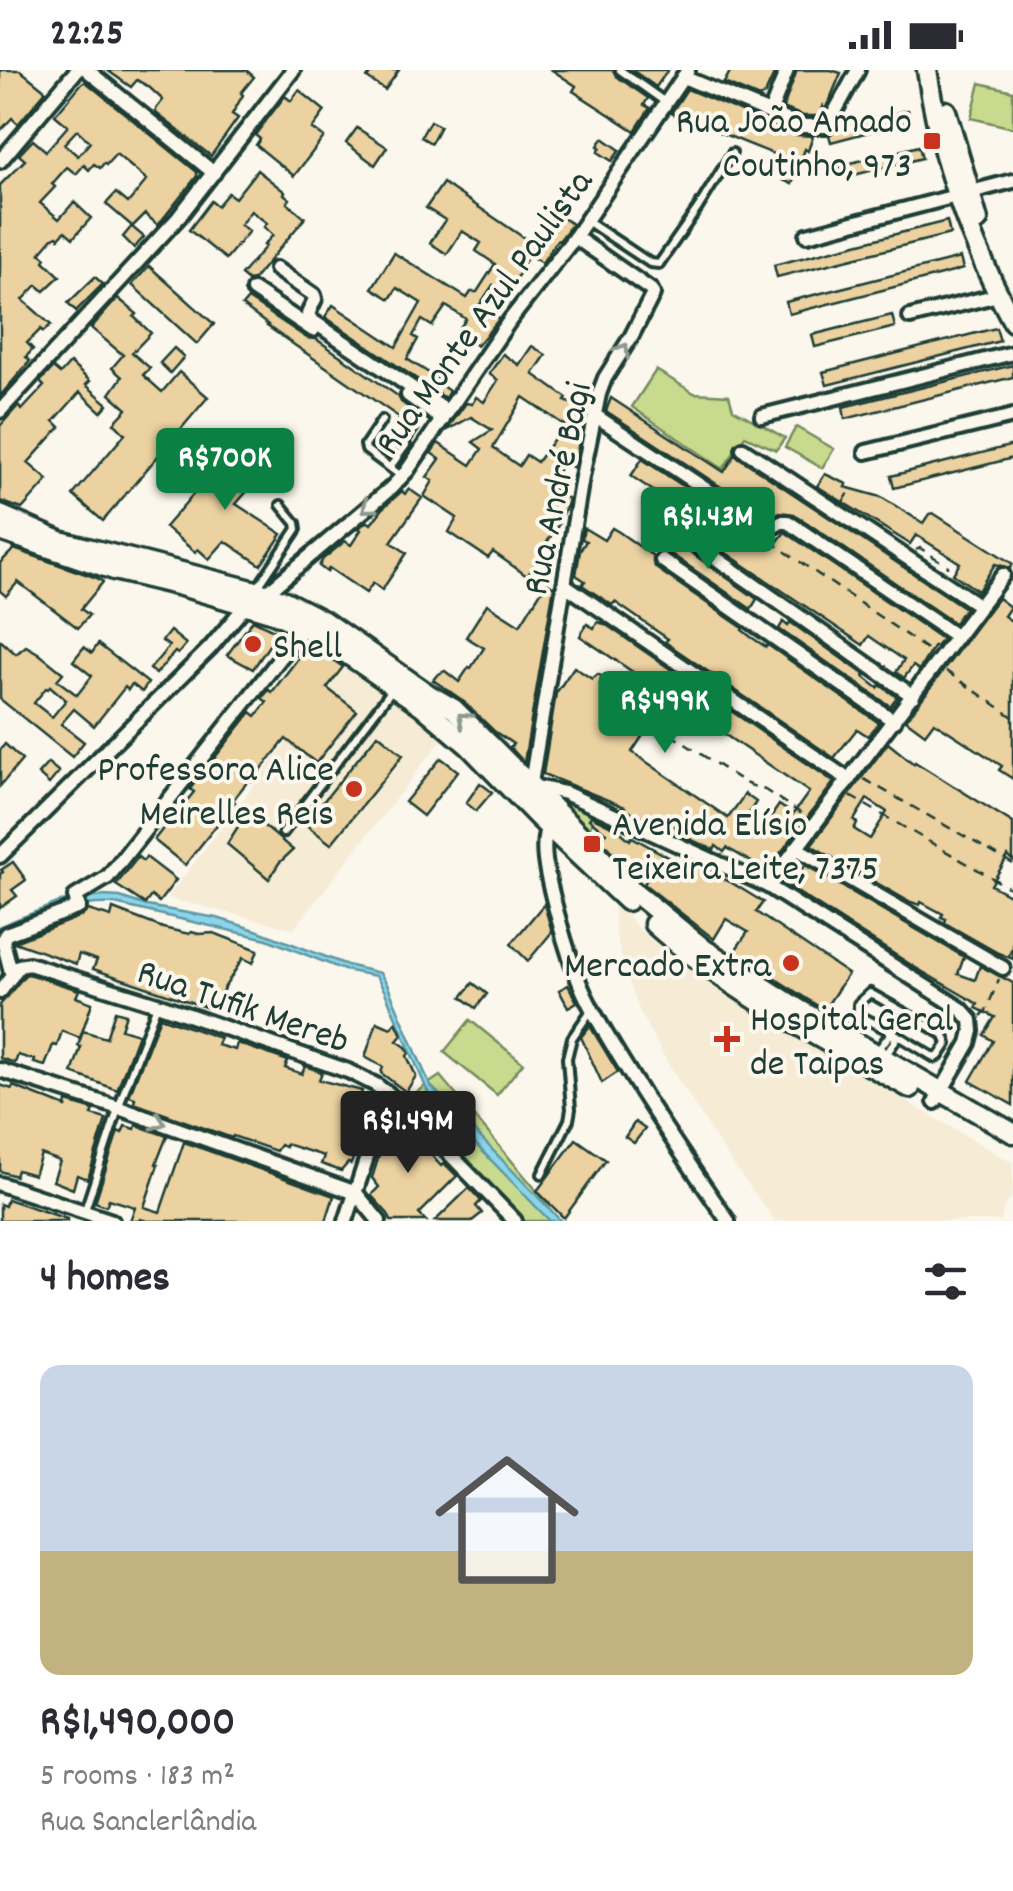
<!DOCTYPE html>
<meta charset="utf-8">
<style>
:root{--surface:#fff;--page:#f2f2f3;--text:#2b2b33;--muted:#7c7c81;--line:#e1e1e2;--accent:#0b8043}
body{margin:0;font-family:Dekko,sans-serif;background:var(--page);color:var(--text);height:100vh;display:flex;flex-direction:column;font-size:38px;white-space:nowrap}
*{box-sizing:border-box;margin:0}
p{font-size:32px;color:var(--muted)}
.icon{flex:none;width:55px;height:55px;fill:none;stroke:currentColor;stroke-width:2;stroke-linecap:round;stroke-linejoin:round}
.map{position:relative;height:1151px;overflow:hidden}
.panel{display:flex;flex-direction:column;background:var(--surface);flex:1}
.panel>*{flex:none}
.price{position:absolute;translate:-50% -85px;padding:0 22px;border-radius:10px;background:var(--accent);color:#fff;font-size:32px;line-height:65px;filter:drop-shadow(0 2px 5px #0008)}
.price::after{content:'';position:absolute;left:50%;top:60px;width:30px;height:22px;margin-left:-15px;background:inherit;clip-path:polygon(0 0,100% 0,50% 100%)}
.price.selected{background:#222;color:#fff}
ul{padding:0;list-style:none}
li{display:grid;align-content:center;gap:20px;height:530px;padding:0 40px}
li+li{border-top:2px solid var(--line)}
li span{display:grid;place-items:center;height:310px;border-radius:20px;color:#555}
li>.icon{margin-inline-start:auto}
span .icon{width:180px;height:180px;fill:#fffc;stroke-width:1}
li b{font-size:42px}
h2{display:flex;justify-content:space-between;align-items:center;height:120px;padding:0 40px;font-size:42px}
.status{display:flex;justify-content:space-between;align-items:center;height:70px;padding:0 50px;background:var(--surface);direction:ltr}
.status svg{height:28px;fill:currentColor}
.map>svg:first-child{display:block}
.built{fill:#f6ecd6}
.green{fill:#c8da8e;stroke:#748c61;stroke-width:2.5}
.water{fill:#8ad5eb;stroke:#5f98a2;stroke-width:2.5}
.building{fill:#ecd2a1;stroke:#1f3d34;stroke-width:2.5;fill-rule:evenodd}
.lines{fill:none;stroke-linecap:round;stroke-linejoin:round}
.lane-casing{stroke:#1f3d34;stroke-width:14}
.street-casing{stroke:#1f3d34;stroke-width:20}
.secondary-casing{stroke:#1f3d34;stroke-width:25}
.path{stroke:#1f3d34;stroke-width:2.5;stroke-dasharray:10 8;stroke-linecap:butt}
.lane{stroke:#fbf7ec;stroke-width:6}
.street{stroke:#fbf7ec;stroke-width:12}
.secondary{stroke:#fbf7ec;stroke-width:18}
.oneway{stroke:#8d9a90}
.poi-dot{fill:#c8321e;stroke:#fbf7ec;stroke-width:4}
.labels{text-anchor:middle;stroke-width:8;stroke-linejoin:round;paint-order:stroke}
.poi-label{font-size:38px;fill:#1f3d34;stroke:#fbf7ec;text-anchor:end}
.street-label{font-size:38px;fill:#1f3d34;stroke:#fbf7ec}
</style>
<div class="status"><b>22:25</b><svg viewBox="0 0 49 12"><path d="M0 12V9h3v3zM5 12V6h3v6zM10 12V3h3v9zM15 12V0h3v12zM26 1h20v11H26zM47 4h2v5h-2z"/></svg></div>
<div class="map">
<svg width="1013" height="1151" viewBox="0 0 1013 1151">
<rect width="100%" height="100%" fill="#fbf7ec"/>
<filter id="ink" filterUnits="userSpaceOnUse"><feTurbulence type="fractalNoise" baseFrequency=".01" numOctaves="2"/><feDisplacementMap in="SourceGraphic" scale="20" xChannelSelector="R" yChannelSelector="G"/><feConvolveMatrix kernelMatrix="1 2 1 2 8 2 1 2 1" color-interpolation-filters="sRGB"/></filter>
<g filter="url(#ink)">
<g class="built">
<path d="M348,593L444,667L294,859L167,828Z"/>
<path d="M613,830L642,862L682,894L756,944L1013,1093V1124L1003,1140L1001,1151H775L727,1086L668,994L640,943L626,904L616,867Z"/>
</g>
<g class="green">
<path d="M980,13L1013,21V58L971,48Z"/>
<path d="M656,300L694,323L729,325L733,339L785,368L776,380L745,366L723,399L632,337Z"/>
<path d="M796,357L834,379L822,398L785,377Z"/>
<path d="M529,711L598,738L584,771Z"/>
<path d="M470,950L523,993L497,1025L444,982Z"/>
<path d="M440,1006L533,1116L559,1151H522L412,1025Z"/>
</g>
<path class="water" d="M103,826L120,827L147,836L217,848L256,860L347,895L380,903L387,914L430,1015L561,1151H550L430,1027L385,922L376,906L344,900L267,869L115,834C70,832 41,847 0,863V856L60,832Z"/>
<g class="building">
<path d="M0,0H20L46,21L18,54L12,48L0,61Z"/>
<path d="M107,0H246L254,7L241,23L243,25L232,44L238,48L211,86L156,43V39L163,30L149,17L137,10L131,17Z"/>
<path d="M373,0H399L385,20L367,8Z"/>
<path d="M552,0H613L616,6L648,28L644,35L650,38L635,61L573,21L576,16Z"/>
<path d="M632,0H668L656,17Z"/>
<path d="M731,0H776L765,24L759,28L724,13Z"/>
<path d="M797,0H831L841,3L830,29L824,41L823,37L820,46H803L783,38Z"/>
<path d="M86,12L197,102V106L158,155L145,144L132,157L144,167L134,178L123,167L132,156L106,134L116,123L128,133L147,110L116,84L106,95L104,93L100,98L94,94L89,100L84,95L76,104L67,97L52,114L55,117L40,133L59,149L74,132L91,148L73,168L65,161L59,168L57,166L53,168L40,183L46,188L44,191L60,206L44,221L37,215L23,230L51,255L43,262L41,259L27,273L33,279L26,287L30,291L0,326V115L25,90L19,85L33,70L46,81L68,56L55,45L82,13ZM77,60L90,72L78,86L64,74Z"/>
<path d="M687,19L797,65L813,66L808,81L805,79L792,114L783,110L791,91L671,43Z"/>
<path d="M299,20L325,41L312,59L324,67L294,106L256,75L260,69L255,65L285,26L291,31Z"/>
<path d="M908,40L910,51L831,72L829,65L838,57Z"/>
<path d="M430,51L440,56L431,73L421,67Z"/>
<path d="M357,58L387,77L375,95L346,73Z"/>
<path d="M603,68L620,80L612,91L598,82L601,78L598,76Z"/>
<path d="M919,76L922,88L842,108L839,96Z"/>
<path d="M257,100L285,122L284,124L290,129L287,133L305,148L253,210L248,211L241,205L266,176L264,175L273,165L264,157L267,153L251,141L240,155L249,161L226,189L189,160L211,131L217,136L228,123L235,128Z"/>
<path d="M443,113L539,178L561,147L572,154L559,171L557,170L542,193L529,185L520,199L522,200L505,222L493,215L479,236L499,249L477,276L457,262L466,249L446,236L432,256L422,250L413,266L418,269L407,289L440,310L438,313L449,321L445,328L325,247L333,235L396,277L421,233L397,218L390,229L372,218L394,183L467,228L471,222H477L495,194L476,181L481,173L462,161L447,184L430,173L445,150L426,138Z"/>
<path d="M947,151L950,164L777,207L774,195Z"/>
<path d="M960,188L963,199L953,202L789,244L786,232Z"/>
<path d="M149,196L214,254L197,274L132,215Z"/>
<path d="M95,207L103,214L76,241L68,233Z"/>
<path d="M118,228L137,244L134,247L151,263L132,283L150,298L143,305L162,322L179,302L208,327L103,451L73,425L125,364L114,353L127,339L110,324L122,307L112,298L123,285L91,258Z"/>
<path d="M248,229L307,268L316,269L398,326L401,332L419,345L412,356L419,360L412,370L394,358L400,348L267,256L268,255L242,236Z"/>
<path d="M892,245L895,257L815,277L812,265Z"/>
<path d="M996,258L1000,271L827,315L823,302Z"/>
<path d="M532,276L546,285L533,304L567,328L565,331L585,339L574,398L564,392L549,416L568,429L567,436L557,452L559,454L540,483L542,484L527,506L493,482L488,488L449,462L457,448L424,426L433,411L427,407L440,389L431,383L438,373L471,395L482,379L473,372L492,360L471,347L446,361L466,333L472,334L476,327L484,332L498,310L489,304L503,284L519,295ZM523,327L564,355L537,392L526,385L519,396L493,378Z"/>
<path d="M174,278L184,287L170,303L160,293Z"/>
<path d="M70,293L90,311L86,315L108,334L101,342L80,322L54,351L60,357L28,393L48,410L22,439L0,431V356L18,336L22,340L44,316L40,312L53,298L60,304Z"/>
<path d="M1013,295V307L845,349L843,337Z"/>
<path d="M611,328L724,402L735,385L965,538L954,553L794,444L780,442L768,448L606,341Z"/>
<path d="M1013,375V388L894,418L891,406Z"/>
<path d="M234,377L263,403L236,434L282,464L261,495L225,471L209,489L198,479L195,482L165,457Z"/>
<path d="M642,389L774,476L785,462L942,569L936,577L934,576L919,600L913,596L904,608L896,602L904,590L869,566L863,575L683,454L689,445L631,406Z"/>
<path d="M825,404L847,414L845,417L881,427L923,453L929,444L933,443L1013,494L1010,498L995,494L978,521L953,504L960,493L916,465L910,474L817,416Z"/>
<path d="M409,419L422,428L391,472L407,483L382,520L373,513L366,523L329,498L327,502L319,496L323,489L345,471L351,475L361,460L359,458L367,451L371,454L385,436L402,421L405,424Z"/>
<path d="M584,458L604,470L612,458L619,462L653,486V493L656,498L743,558L742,560L751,567L766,577L768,575L879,653L868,666L857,659L834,688L665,572L668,569L615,532L612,535L582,515L585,511L576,505L580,481L586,471L582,469Z"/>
<path d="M669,467L757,529L751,539L668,482L660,480Z"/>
<path d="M14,479L97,508L103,512L81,539L89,545L78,558L18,512L6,526L0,521V493Z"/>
<path d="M547,512L554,517L524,692L510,677L513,674L494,661L462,630L433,610L437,605L445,601L459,612L469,597L471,598L484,578L466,567L487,534L520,555Z"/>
<path d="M998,528L1010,537L1004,546L1013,552V709L999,700L1002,696L934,652L925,664L906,650Z"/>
<path d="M253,550L278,562L253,599L227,585Z"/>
<path d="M597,552L605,554L834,712L767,801L727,778L724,782L716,776L714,780L674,762L676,757L648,748L647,750L624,739L625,737L543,704L556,623L574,597L592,609L598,604L657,644L632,682L728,748L745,724L756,732L747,746L764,757L779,735L793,744L809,722L580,566L587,554L594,558Z"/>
<path d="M783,552L788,556L790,552L865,605L864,607L878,618L880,615L897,627L890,636L779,559Z"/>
<path d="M170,561L186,574L178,584L175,582L156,604L150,599L169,576L162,571Z"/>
<path d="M0,570L16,584L26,576L38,583L63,603L57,610L77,625L92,606L73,591L84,577L92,583L98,574L148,613L142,622L132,614L128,620L125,617L94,656L74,639L61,654L84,672L72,687L0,629ZM50,616L66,630L52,647L34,633L46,618L48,619Z"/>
<path d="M306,571L343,597L327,618L357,641L316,693L286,669L252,711L250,709L244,716L233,730L235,732L185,795L154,770L165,756L162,754L173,740L177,743L194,722L190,719L251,642L256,646L267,632L262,628L269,620L272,622L299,587L296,585Z"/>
<path d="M378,664L403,685L331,774L305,754Z"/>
<path d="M888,673L914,694L915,692L1013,753V791L1008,786L991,815L1013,827V889L998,883L945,853L946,849L941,847L943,844L921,832L920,835L908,831L811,775ZM867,729L887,742L870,769L854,759L857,753L854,750Z"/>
<path d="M5,674L22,690L0,716V680Z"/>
<path d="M441,688L458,701L423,746L405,732Z"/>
<path d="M48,693L59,702L49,714L38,704Z"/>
<path d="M480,713L492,722L476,741L466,733Z"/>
<path d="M251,745L293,780L279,793L269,809L227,774L237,758Z"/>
<path d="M591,746L616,758L630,770L632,767L681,794L683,788L692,792L691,794L732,813L763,832L756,842L848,904L824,940L734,882L748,862L726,849L714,869L644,814L647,809L631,798L629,800L600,769L606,763L589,749Z"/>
<path d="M138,787L143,791L146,787L176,810L159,832L151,826L145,834L116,815Z"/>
<path d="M13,792L26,810L12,820L17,826L0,838V804L3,802L1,800Z"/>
<path d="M805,795L964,887L958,904L975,910L980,896L1013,913V1035L970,1011L993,971L984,965L995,947L976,938L978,934L916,898L789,817H792Z"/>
<path d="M544,834L552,862L528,891L511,874Z"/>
<path d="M113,839L163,858L189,864L191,862L199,864L214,863L258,880L253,893L243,888L211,939L93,899L97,890L79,884L76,894L14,872L82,846L88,840L111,847Z"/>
<path d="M28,904L79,920L76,927L92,933L80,968L62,961L57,976L53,975L45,996L34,993L35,990L18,985L15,993L0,988V935L25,905Z"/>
<path d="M473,913L487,924L476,938L462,927Z"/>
<path d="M568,915L577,932L568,937L559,920Z"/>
<path d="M115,941L126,944L121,959L138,964L117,1020L72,1003L81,977L78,976L83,961L106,968Z"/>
<path d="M160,947L220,968L217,975L235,980L237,973L288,991L285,998L302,1004L305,996L322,1002L319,1010L362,1021L358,1033L370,1037L365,1054L355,1051L353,1060L346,1057L341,1075L356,1080L351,1094L348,1093L341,1101L321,1094L324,1086L286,1074L285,1077L280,1075L276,1081L233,1066L232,1068L134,1033L135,1028L129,1026Z"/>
<path d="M377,952L391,958L396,952L402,965L397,971L406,977L409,983L407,986L416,1006L406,1022L381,1003L383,997L365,987Z"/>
<path d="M590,956L618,1002L602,1013L581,967Z"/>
<path d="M0,1015L12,1019L13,1016L66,1037L67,1032L94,1040L92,1045L106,1049L88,1109L77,1105L73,1119L53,1111L60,1091L41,1084L34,1105L17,1100L15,1106L0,1101Z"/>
<path d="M635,1052L645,1059L634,1073L625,1067Z"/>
<path d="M405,1053L427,1075L424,1077L441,1096L444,1093L457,1106L419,1144L426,1151H391L388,1144L371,1125L379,1117L372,1108L383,1073Z"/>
<path d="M136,1055L167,1066L156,1094L158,1095L144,1137L160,1142L184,1072L334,1126L326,1151H147L140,1149L139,1151H130L135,1137L109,1129L106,1136L95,1132L118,1061L122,1063L125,1056L135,1059Z"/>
<path d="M576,1069L606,1090L564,1148L537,1121Z"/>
<path d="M469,1118L481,1131L476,1136L482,1143L472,1151H435Z"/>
<path d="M7,1129L67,1149V1151H0V1134L5,1136Z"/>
</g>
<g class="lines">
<defs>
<g id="lane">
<path d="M620,0L665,32"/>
<path d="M587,151L650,193L659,194L698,138L732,83"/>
<path d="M382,350L365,375L366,380L401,406"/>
<path d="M390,397L406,375"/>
<path d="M256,520L297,459L296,453L281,435"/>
<path d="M283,763L394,617"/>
<path d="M870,923L944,965L947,974L939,986L935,988L894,963L858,945V934Z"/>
<path d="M877,982C886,968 897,958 905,943"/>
<path d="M884,988L895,971L894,964"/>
<path d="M542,1104L569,1050L571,1039L567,988L572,968L592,939"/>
<path d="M85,1140L123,1024L157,935"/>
</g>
<g id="street">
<path d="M87,0L214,103"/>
<path d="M683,7L801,56H827L858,0"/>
<path d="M770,43L787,0"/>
<path d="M0,91L77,0"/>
<path d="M807,165L1013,111"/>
<path d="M276,199L314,225L315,229L308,244L311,250L448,342"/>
<path d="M253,220L313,260"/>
<path d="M910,247L998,225"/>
<path d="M408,325L443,350"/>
<path d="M0,341L178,148L293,0"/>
<path d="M596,346L764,458L770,459L781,452H788L957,567"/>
<path d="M762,346L1013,283"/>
<path d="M743,379L980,536"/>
<path d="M866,382L1013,346"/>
<path d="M690,470L913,626"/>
<path d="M662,490L894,651"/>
<path d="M565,515L849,710"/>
<path d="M532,716L565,723L768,816L961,939L971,950L972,961L969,973L935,1032"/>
<path d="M527,718L532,707L582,407L599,324L605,308L631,267L653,224L651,220L575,167"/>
<path d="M549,753C539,775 547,805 553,828C561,860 570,893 584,923C596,949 611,973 626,997C658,1050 693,1100 728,1151"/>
<path d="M796,778L1003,898"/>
<path d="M0,786L210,578L246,535L265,524L391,418L407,401L510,250L575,167L688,0"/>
<path d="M768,816L1003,505"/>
<path d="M12,906L3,871L6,864L79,837L75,827L108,807L307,554"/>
<path d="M0,922L19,896L29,894L157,934L348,1001L376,1015L402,1035L515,1151"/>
<path d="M0,1000L119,1038L356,1123L379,1151"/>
<path d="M0,1114L112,1151"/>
<path d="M346,1151L388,1023"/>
</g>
<g id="secondary">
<path d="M927,0C940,89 970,173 1013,252"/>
<path d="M946,41L978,150"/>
<path d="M0,445L60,471L256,521L285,531L322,550L428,624L454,639L582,767L627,816L704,879L800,940L1013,1063"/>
<path d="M0,461L114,500L181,516L274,543L314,561L421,635L469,676L539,748L627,831"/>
<path d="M654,854C729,921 822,969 910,1018"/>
</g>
</defs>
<use href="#lane" class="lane-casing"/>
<use href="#street" class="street-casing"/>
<use href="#secondary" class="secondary-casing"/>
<g class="path">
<path d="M843,432L849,423"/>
<path d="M770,471L932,583"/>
<path d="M916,480L920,478L948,496V498"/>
<path d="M946,601L1013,647"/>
<path d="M670,664L747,714L765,720L805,746"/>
<path d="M864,709L1013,794"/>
<path d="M850,726L1013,820"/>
<path d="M1008,888L1013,876"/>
<path d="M981,946L986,941L999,909"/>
</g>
<use href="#lane" class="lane"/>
<use href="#street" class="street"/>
<use href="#secondary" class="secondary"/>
</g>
<defs><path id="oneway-chevron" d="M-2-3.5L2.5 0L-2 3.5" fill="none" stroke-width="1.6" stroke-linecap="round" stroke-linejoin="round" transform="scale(2.5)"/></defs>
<g class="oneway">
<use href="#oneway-chevron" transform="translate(623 280) rotate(-58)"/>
<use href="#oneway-chevron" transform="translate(368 437) rotate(140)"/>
<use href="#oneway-chevron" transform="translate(464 649) rotate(-138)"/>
<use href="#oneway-chevron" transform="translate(159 1052) rotate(19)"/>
</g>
</g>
<g class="poi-dot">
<rect x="922" y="61" width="20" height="20" rx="5"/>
<circle cx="253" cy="574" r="10"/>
<circle cx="354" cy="719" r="10"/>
<rect x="582" y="764" width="20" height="20" rx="5"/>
<circle cx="791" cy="893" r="10"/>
<path d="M722 954h10v10h10v10h-10v10h-10v-10h-10v-10h10z"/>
</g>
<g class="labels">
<g class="poi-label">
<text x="912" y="62">Rua João Amado<tspan x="912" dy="44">Coutinho, 973</tspan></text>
<text x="273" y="587" text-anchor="start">Shell</text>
<text x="334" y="710">Professora Alice<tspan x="334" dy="44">Meirelles Reis</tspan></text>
<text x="612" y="765" text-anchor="start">Avenida Elísio<tspan x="612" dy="44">Teixeira Leite, 7375</tspan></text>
<text x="771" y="906">Mercado Extra</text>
<text x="750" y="960" text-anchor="start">Hospital Geral<tspan x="750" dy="44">de Taipas</tspan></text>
</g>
<g class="street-label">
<text transform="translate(482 241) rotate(-54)" y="13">Rua Monte Azul Paulista</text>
<text transform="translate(555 418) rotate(-78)" y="13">Rua André Bagi</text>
<text transform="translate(244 934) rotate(19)" y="13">Rua Tufik Mereb</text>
</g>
</g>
</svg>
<b class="price" style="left:225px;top:443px">R$700K</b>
<b class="price" style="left:708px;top:502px">R$1.43M</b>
<b class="price" style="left:665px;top:686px">R$499K</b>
<b class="price selected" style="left:408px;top:1106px">R$1.49M</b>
</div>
<section class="panel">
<h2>4 homes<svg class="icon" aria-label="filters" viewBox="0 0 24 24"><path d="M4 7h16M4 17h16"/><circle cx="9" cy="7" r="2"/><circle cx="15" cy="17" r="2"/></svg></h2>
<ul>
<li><span style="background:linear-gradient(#c9d6e8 60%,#c2b280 0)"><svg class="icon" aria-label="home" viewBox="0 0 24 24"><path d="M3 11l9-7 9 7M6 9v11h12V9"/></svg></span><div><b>R$1,490,000</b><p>5 rooms · 183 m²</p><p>Rua Sanclerlândia</p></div></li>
</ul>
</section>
